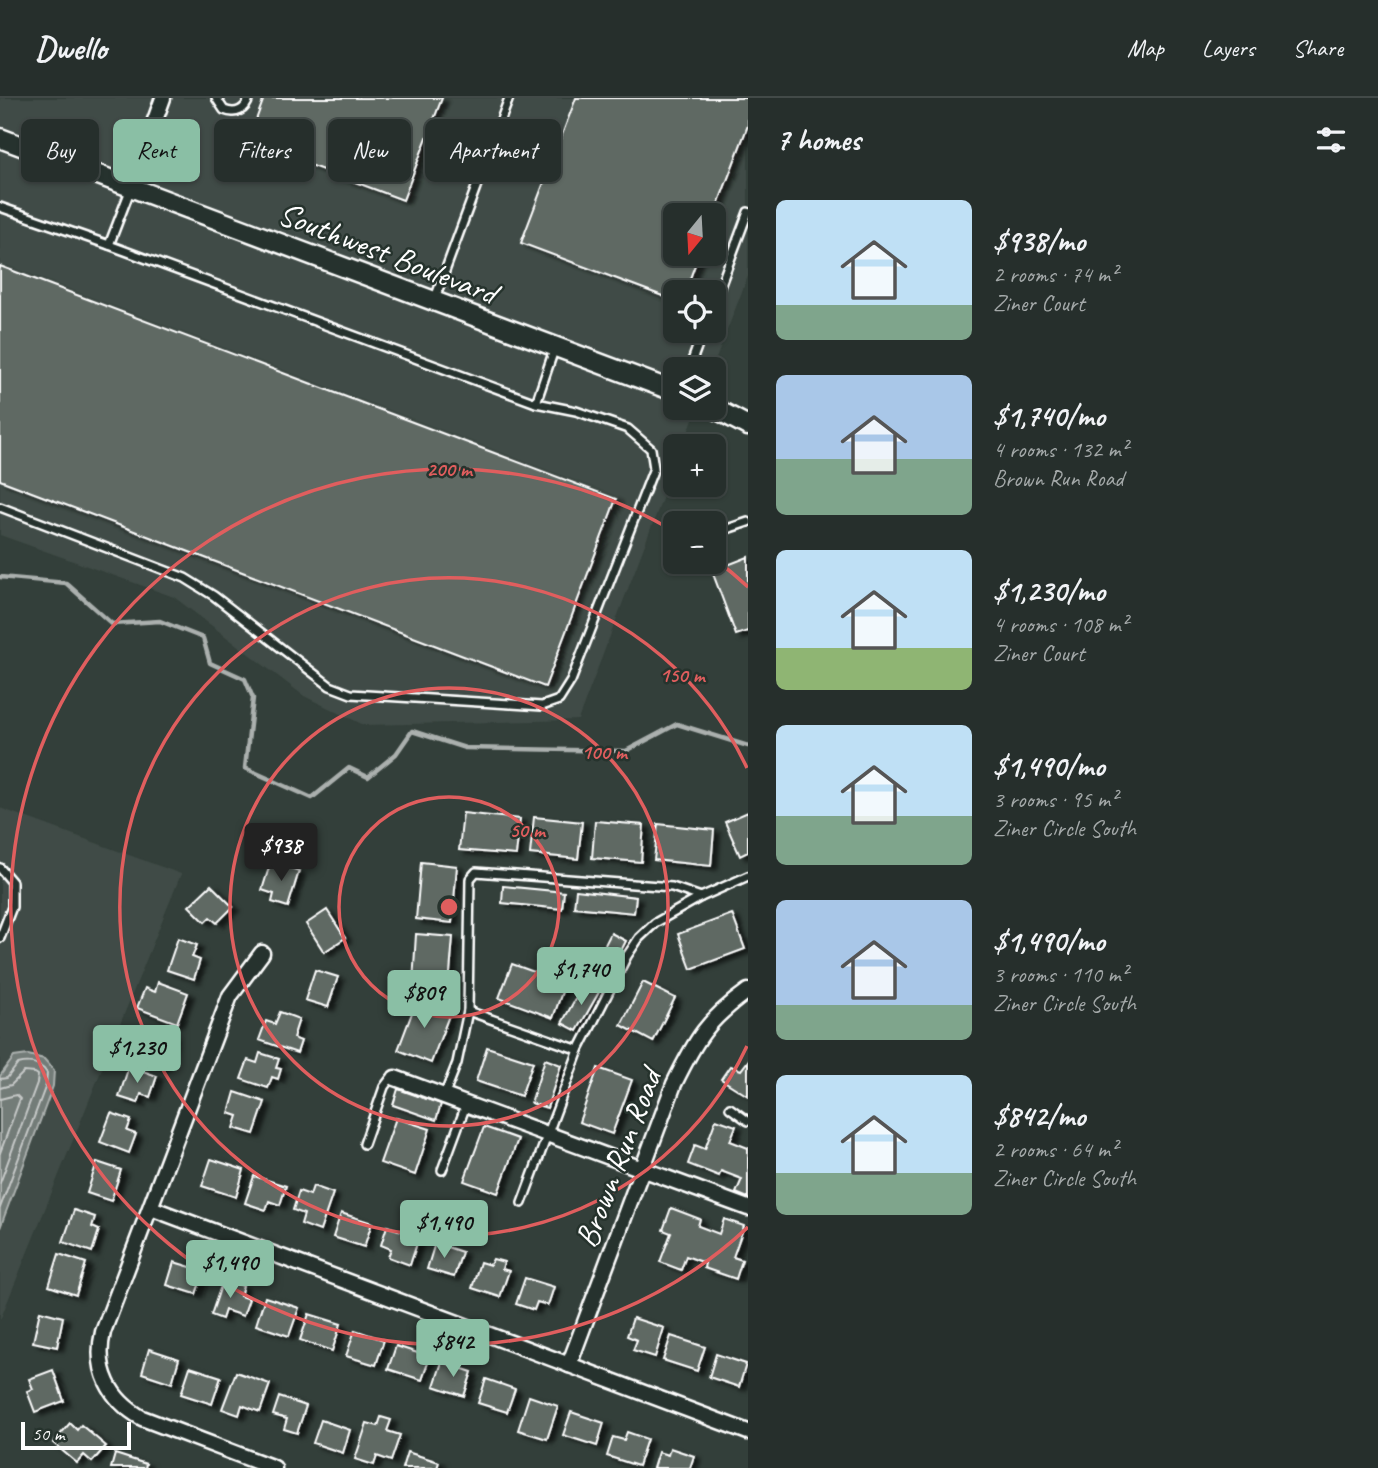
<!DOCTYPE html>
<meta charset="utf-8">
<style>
:root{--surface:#262f2c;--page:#2e3734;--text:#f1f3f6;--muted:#a4a9a9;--line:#424a48;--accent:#8abfa5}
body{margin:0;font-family:Caveat,sans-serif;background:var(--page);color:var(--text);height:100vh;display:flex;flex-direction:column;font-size:26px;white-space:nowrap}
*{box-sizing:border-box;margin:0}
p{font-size:23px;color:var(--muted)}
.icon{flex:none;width:38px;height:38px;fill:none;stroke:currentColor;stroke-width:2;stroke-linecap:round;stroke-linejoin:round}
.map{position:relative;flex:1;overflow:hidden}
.panel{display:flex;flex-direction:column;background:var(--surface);width:630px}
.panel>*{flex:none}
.banner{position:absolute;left:21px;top:21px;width:621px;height:63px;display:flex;gap:14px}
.needle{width:46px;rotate:198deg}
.buttons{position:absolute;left:663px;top:105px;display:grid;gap:14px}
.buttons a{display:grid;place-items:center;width:63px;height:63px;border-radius:10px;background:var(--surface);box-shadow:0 2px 5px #0004,0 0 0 2px var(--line);font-size:35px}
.scale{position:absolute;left:21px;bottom:18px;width:110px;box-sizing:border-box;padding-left:7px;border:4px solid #fff;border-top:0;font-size:19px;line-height:24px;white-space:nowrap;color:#fff;-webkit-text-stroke:5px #26332d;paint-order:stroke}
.price{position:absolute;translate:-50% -60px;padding:0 16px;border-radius:7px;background:var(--accent);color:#111;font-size:23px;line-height:46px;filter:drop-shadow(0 2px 4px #0008)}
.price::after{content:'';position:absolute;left:50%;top:42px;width:21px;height:16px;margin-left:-10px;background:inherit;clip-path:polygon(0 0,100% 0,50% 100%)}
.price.active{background:#222;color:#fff}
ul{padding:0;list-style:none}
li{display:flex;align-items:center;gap:21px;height:175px;padding:0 28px}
li span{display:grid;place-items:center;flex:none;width:196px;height:140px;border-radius:10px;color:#555}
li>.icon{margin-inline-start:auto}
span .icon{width:84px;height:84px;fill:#fffc;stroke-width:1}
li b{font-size:30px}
h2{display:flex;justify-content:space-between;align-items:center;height:84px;padding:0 28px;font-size:30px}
.pill{padding:0 24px;border-radius:10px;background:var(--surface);box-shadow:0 2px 5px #0004,0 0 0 2px var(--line);font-size:24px;line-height:63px}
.pill.active{background:var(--accent);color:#111}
header{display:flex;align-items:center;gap:42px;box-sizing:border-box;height:98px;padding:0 35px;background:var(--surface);border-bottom:2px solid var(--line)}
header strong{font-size:33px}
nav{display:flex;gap:38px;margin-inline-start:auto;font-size:24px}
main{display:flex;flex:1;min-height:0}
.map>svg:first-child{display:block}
.built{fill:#404c47;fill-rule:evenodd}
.water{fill:#737b78;stroke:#abb0ae;stroke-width:2}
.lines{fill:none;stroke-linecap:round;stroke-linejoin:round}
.shore{stroke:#c7cac9;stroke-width:2}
.stream{stroke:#abb0ae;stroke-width:4.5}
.building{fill:#5f6964;stroke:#fff;stroke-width:2;filter:url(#shadow)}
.service-casing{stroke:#fff;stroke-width:12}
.minor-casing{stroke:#fff;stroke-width:19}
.tertiary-casing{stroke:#fff;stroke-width:23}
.service{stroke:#26332d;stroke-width:7}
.minor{stroke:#26332d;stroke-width:14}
.tertiary{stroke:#26332d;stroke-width:18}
.ring{fill:none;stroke:#e05e5e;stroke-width:3.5}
.labels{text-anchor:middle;stroke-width:5;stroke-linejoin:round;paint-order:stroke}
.street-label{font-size:33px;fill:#fff;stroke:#26332d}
.centre{fill:#e05e5e;stroke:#26332d;stroke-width:3.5}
.ring-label{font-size:21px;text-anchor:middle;font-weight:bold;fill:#e05e5e;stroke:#26332d;stroke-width:5;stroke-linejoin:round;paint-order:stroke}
</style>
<header>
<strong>Dwello</strong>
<nav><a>Map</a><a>Layers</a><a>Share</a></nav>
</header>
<main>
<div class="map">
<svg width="748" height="1370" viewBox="0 0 748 1370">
<defs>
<filter id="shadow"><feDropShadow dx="6" dy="3.5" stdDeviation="2" flood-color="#0009"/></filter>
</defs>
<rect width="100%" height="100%" fill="#333f3a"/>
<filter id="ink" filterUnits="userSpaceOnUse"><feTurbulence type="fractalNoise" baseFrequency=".0143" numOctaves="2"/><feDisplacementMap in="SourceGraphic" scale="14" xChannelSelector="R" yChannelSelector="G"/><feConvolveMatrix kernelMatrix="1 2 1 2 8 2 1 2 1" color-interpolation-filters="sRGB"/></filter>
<g filter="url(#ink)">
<g class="built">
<path d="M0,0H748V178L712,271H676V310H697L683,348H676L675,367L578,622L364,627L304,598L174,499L0,437ZM676,117H714V156H676ZM676,194H714V233H676Z"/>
<path d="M0,710L181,776L0,1222Z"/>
</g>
<path class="water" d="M28,957L44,961L54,972L53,988L0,1130V978L14,959Z"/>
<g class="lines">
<g class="shore">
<path d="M0,981L7,980L18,966C30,963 40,964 47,975L46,987L0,1110"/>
<path d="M0,990L11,987L24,974L35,975L38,977L37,985L0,1085"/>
<path d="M0,1001L16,997L20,1001L0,1055"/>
</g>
<path class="stream" d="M0,479L66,485L112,526L160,523L203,540L210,565L245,581L253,600L245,670L312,700L349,670L368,679L396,656L412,633L465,650L626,653L677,626L748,648"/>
</g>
<g class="building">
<path d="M264,0H442L403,102L248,44Z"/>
<path d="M576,0H748V27L714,117H676V156H699L685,194H676V203L521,145Z"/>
<path d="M0,168L616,401L545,589L0,382Z"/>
<path d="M748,459V533L736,537L712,473Z"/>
<path d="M748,714V754L740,758L725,724Z"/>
<path d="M463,715L520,721L516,757L459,752Z"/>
<path d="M534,719L582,724L578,761L530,756Z"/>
<path d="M595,723L644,727L641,764L592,760Z"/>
<path d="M658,726L714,732L711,768L654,762Z"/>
<path d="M271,763L299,773L288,809L272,804L274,796L262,792Z"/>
<path d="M421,764L457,768L452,825L416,821Z"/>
<path d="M211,787L233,809L217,825L210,819L205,824L189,808Z"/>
<path d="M503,788L564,794L562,811L502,805Z"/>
<path d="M576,792L636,799L634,815L574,809Z"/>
<path d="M327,812L345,840L324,854L306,826Z"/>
<path d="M732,816L745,851L691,871L678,836Z"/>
<path d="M611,835L626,843L605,884L590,876Z"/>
<path d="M416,836L453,839L449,887L413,885Z"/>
<path d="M178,840L197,847L192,859L200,862L194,881L167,872Z"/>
<path d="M512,866L565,885L553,920L499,900Z"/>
<path d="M315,872L338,879L328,909L305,902Z"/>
<path d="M158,884L188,895L177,925L137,910L145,890L155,894Z"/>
<path d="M643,884L675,900L653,944L621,927Z"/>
<path d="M584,885L599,894L577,933L562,925Z"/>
<path d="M418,899L451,912L431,965L398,952Z"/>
<path d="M280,914L299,921L293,940L301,943L297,955L259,942L266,923L275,926Z"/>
<path d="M148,930L172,938L162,969L138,961Z"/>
<path d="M487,949L533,964L521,998L476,983Z"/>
<path d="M260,955L279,961L276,970L281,971L278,981L272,979L268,990L241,981L248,962L257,965Z"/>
<path d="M545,961L561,967L547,1010L531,1005Z"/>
<path d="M748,963V998L721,981L730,968L741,972Z"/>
<path d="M129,968L157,978L150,999L141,996L138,1005L119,999Z"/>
<path d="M598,970L632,982L612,1036L579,1024Z"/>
<path d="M398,991L441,1006L436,1022L393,1007Z"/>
<path d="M235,994L265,1004L254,1036L234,1030L238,1018L229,1015Z"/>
<path d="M111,1015L131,1022L127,1033L136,1036L129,1055L100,1044Z"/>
<path d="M396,1020L430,1031L415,1077L380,1065Z"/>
<path d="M716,1021L736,1028L730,1043L748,1050V1100L736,1095L742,1081L721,1073L719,1078L688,1066L695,1047L705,1051Z"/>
<path d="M484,1029L518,1041L498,1095L464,1083Z"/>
<path d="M211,1061L244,1072L236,1099L202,1088Z"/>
<path d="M97,1064L121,1072L111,1103L87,1095Z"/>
<path d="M254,1078L286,1088L280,1107L269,1103L266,1112L245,1105Z"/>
<path d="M313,1088L333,1095L320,1133L301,1126L304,1116L293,1112L299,1093L310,1097Z"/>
<path d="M671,1110L700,1121L698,1128L719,1136L724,1121L744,1128L733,1159L742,1162L736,1181L704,1170L705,1165L686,1158L681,1172L660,1164L671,1135L663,1132Z"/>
<path d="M74,1112L95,1119L92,1129L99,1132L92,1154L63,1144Z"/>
<path d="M341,1115L372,1125L364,1149L333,1139Z"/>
<path d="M387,1128L419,1139L410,1167L388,1159L391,1151L381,1147Z"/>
<path d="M435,1145L462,1154L454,1179L427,1171Z"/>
<path d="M59,1156L86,1165L76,1197L49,1188Z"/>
<path d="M493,1161L504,1164L502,1171L509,1173L500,1199L472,1190L480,1164L490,1167Z"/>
<path d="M174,1164L204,1173L196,1196L167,1187Z"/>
<path d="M525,1180L554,1189L548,1207L537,1204L534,1212L516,1206Z"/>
<path d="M223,1182L243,1188L240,1198L249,1201L243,1218L225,1212L222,1221L211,1217Z"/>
<path d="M265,1199L299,1210L289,1238L256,1227Z"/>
<path d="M40,1213L63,1219L57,1249L33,1244Z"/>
<path d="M309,1216L341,1226L332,1253L300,1242Z"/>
<path d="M633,1220L664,1230L655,1259L633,1252L637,1242L627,1238Z"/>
<path d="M355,1232L384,1242L376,1267L346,1258Z"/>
<path d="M671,1238L705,1249L697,1273L663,1262Z"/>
<path d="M396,1248L430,1259L422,1282L388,1271Z"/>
<path d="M149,1251L179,1261L172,1285L142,1275Z"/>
<path d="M716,1256L746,1266L739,1289L709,1279Z"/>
<path d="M442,1264L472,1274L464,1298L434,1288Z"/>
<path d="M190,1269L221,1279L212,1306L181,1296Z"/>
<path d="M53,1272L64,1303L35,1314L27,1293L33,1291L29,1281Z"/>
<path d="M236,1274L270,1286L260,1314L242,1307L239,1317L222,1311Z"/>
<path d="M486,1281L515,1291L507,1314L478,1305Z"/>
<path d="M529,1298L558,1308L547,1341L518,1332Z"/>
<path d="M279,1299L306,1308L297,1335L284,1331L287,1321L273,1317Z"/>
<path d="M571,1314L604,1325L597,1348L563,1337Z"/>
<path d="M381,1319L391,1322L387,1333L400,1337L391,1363L377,1358L374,1367L355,1361L367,1325L378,1328Z"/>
<path d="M321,1322L350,1332L343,1355L313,1345Z"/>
<path d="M70,1325L77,1332L81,1327L106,1348L92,1364L84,1357L77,1365L53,1345Z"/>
<path d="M627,1334L647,1341L638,1368L607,1358L613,1339L624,1342Z"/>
<path d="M670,1350L694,1358L690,1370H653L658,1354L668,1357Z"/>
<path d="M407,1354L439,1364L437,1370H402Z"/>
<path d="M115,1356L146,1366L145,1370H111Z"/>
</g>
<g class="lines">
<defs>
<g id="service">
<path d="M216,0L224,12C236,17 246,12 249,0"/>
<path d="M0,109L109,147L536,305L576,313L628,331L651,351L654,370L571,583L559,602L542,608L351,596L330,588L214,498L185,480L0,409"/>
<path d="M109,147L131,90"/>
<path d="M434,203L509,0"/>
<path d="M714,205L748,114"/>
<path d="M689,271L703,233"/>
<path d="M536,305L555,249"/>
<path d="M724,432L748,424"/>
<path d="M0,770L12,784V809L0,840"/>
<path d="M468,913L579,952"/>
<path d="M444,998L457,965L468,913L470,781L476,774L672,789L701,799L748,778"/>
<path d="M730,1010L748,1023"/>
<path d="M364,1046L384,989L390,981L395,980"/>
<path d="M442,1072L466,1007"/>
<path d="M522,1105L579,952L627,858L639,840L655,825L701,799"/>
</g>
<g id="minor">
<path d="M131,89L163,0"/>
<path d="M262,855L230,898L103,1234C94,1272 110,1302 142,1320L274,1370"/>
<path d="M395,980L748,1110"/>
<path d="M151,1110L748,1334"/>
<path d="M569,1267L674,986C696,941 707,922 748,893"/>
</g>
<g id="tertiary">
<path d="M0,40L676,294"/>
<path d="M714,310L748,328"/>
</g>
</defs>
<use href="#service" class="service-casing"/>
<use href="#minor" class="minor-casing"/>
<use href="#tertiary" class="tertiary-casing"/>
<use href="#service" class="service"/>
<use href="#minor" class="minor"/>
<use href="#tertiary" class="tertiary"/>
</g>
</g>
<g class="ring">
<circle cx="449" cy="809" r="110"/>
<circle cx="449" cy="809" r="219"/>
<path d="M747 948A329 329 0 1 1 747 670"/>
<path d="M748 1129A438 438 0 1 1 675 434M716 462A438 438 0 0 1 748 489"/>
</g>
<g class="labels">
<g class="street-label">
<text transform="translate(388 154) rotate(21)" y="12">Southwest Boulevard</text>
<text transform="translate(617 1060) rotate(-69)" y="12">Brown Run Road</text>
</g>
</g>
<circle cx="449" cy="809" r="10" class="centre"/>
<g class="ring-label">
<text x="449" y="378">200 m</text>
<text x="682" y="584">150 m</text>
<text x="604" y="661">100 m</text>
<text x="527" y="739">50 m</text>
</g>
</svg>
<div class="buttons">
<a><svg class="needle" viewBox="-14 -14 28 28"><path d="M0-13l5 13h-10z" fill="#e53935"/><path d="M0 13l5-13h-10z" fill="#a4a9a9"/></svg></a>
<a><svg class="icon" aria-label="locate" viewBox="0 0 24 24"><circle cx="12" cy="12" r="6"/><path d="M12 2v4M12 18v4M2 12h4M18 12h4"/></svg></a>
<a><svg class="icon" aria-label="layers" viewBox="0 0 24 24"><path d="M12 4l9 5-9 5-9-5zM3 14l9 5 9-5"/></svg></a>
<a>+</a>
<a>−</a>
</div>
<div class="scale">50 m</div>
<b class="price active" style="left:281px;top:785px">$938</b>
<b class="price" style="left:581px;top:909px">$1,740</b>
<b class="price" style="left:424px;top:932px">$809</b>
<b class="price" style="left:137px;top:987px">$1,230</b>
<b class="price" style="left:444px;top:1162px">$1,490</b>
<b class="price" style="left:230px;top:1202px">$1,490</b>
<b class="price" style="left:453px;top:1281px">$842</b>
<div class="banner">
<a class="pill">Buy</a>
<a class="pill active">Rent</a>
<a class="pill">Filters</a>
<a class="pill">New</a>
<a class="pill">Apartment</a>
</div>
</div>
<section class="panel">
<h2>7 homes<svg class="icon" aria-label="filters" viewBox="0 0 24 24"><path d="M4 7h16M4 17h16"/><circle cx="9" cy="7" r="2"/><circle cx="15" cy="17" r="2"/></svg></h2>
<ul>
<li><span style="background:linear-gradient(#bfe0f5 75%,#7fa58c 0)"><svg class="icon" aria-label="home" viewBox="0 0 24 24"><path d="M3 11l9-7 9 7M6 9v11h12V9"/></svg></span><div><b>$938/mo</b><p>2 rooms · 74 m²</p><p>Ziner Court</p></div></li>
<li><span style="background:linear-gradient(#a9c7e8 60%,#7fa58c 0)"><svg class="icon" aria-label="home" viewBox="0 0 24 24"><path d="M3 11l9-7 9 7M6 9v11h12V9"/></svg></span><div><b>$1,740/mo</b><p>4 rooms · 132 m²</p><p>Brown Run Road</p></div></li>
<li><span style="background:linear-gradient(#bfe0f5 70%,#8fb573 0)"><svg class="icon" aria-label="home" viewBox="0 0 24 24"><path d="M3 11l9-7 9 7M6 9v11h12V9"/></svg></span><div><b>$1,230/mo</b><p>4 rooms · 108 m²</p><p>Ziner Court</p></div></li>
<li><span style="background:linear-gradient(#bfe0f5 65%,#7fa58c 0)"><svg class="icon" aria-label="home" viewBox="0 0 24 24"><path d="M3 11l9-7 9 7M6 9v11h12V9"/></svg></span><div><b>$1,490/mo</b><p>3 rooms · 95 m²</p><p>Ziner Circle South</p></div></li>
<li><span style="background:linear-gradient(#a9c7e8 75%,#7fa58c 0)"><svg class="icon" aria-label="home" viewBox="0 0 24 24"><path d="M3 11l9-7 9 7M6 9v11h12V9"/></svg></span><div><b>$1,490/mo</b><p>3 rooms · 110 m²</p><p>Ziner Circle South</p></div></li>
<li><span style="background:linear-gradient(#bfe0f5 70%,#7fa58c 0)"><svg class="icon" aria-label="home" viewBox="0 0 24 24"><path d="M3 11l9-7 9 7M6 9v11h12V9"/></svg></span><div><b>$842/mo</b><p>2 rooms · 64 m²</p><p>Ziner Circle South</p></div></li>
</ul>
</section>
</main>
